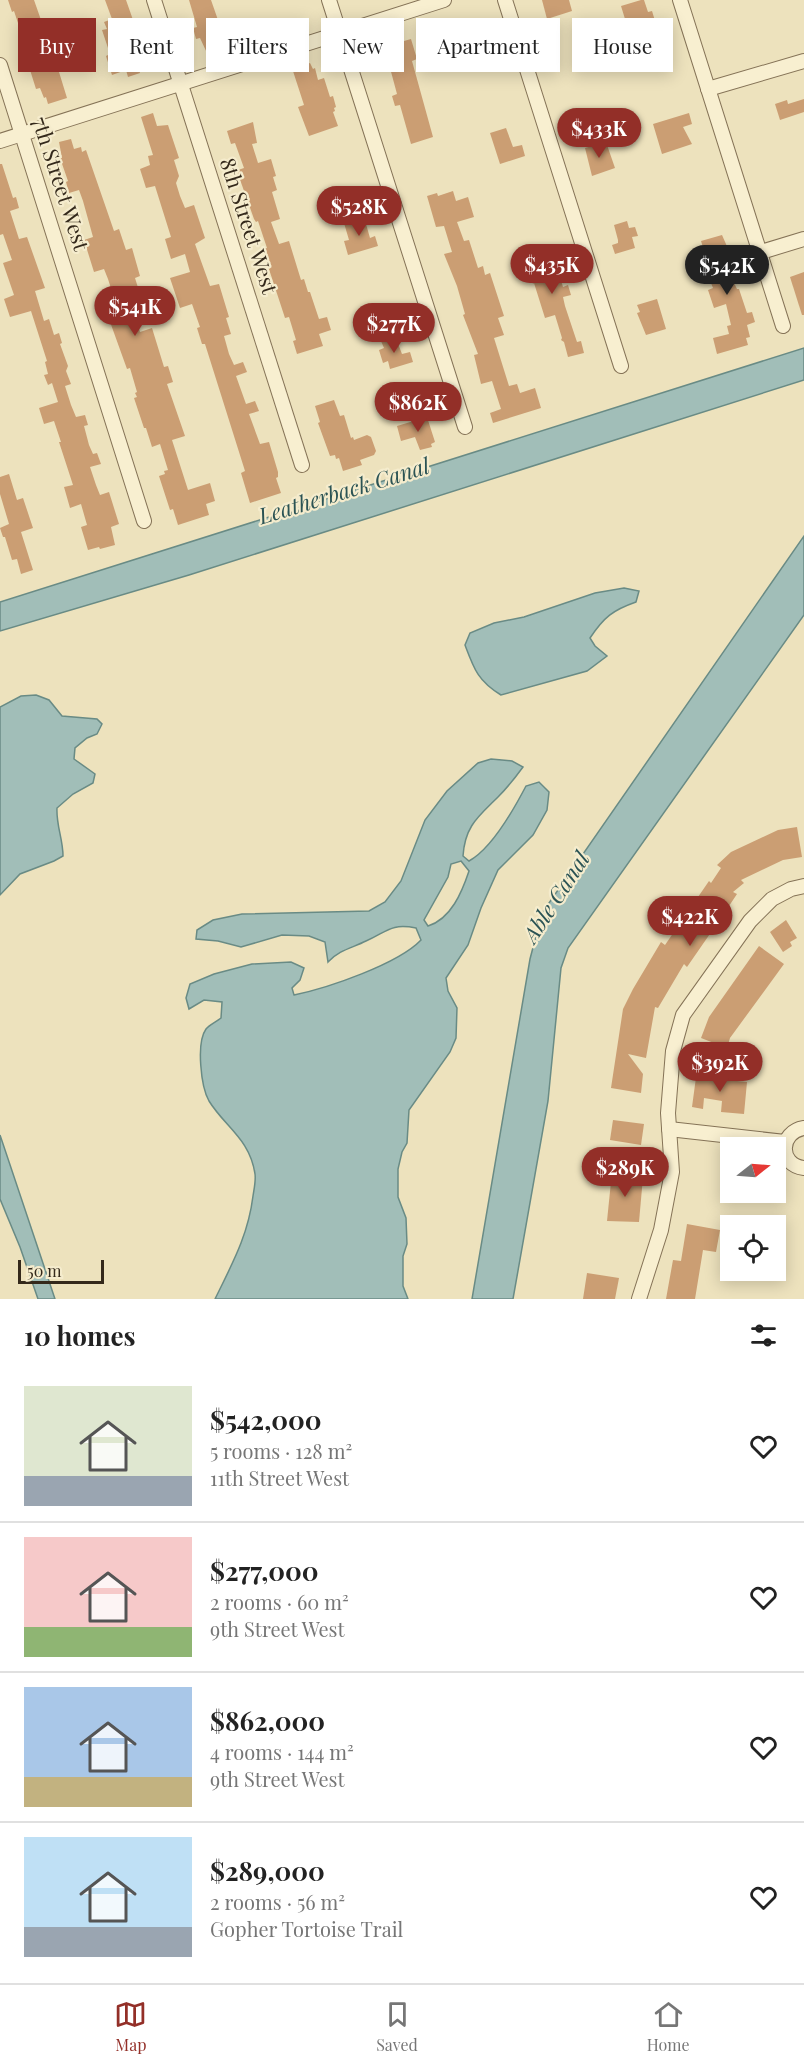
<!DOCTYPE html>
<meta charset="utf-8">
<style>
:root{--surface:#fff;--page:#f6f6f6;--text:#222;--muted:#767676;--line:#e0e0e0;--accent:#932f28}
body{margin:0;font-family:"Playfair Display",serif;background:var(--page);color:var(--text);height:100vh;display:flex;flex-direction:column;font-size:22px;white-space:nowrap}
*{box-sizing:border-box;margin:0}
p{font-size:20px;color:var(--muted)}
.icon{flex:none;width:33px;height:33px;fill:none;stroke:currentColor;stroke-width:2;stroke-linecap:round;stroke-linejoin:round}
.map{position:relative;height:1299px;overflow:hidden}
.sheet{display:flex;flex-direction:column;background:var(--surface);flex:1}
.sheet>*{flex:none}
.hud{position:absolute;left:18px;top:18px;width:768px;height:54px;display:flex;gap:12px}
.needle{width:39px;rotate:73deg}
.fabs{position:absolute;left:720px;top:1137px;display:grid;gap:12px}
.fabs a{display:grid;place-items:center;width:66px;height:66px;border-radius:0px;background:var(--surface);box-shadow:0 3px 15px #0003;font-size:30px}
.scale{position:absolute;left:18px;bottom:15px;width:86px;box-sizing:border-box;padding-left:6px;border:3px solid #34291b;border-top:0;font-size:16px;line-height:21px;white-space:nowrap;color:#34291b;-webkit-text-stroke:4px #f5eccd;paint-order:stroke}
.price{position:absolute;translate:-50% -51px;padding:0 14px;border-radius:21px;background:var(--accent);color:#fff;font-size:20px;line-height:39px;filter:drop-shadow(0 2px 3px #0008)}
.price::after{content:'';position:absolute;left:50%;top:36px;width:18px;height:14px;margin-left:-9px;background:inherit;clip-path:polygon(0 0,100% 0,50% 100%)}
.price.current{background:#222;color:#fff}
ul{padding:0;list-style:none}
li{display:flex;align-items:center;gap:18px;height:150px;padding:0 24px}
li+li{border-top:2px solid var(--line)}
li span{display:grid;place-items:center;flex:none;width:168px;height:120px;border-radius:0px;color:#555}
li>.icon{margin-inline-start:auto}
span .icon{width:72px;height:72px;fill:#fffc;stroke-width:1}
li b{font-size:26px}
h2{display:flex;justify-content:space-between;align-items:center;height:72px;padding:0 24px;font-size:26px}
.pill{padding:0 21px;border-radius:0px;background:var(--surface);box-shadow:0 3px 15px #0003;font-size:21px;line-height:54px}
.pill.current{background:var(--accent);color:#fff}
.tab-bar{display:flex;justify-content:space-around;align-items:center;height:84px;border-top:2px solid var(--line);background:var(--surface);font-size:16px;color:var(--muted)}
.tab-bar a{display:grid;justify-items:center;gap:3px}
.tab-bar .current{color:var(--accent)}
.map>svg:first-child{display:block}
.water{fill:#a1beb8;stroke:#698b85;stroke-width:1.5;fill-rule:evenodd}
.building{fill:#cb9e73}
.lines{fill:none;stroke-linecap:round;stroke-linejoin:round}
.minor-casing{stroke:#857357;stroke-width:16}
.minor{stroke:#f8efd0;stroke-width:14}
.labels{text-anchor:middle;stroke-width:4.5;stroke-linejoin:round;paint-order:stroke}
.street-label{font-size:21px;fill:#34291b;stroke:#f5eccd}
.water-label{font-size:22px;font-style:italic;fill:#2b5354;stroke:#f5eccd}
</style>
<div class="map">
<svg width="804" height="1299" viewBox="0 0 804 1299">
<rect width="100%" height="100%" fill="#ede2bd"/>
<g class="water">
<path d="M804,348V380L189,575L0,631V602Z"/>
<path d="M804,536V615L568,948L561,968L548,1101L513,1299H472L530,959L542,913Z"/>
<path d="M624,588L639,591L636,602C613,610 604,617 590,638L595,646L607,656L587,671L501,695C478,681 474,669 465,645L470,633L494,623L524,617L595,593Z"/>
<path d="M36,695L49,700L62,716L97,719L102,724L97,734L87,738L75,748L74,759L95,774L93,783L73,794L57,808C56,825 63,839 63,856L54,861L20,874L0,895V707L21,696Z"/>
<path d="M491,759L512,761L523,767C515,778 507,788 498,797C478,817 465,826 463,856L469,861C491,849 514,809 526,786L539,782L549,792L547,810L533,835L498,870L481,908L468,945L446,978L448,991L457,1008L456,1038L450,1052L409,1110L407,1143L402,1152L398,1169V1197L406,1218L407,1244L403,1256V1286L408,1299H215C232,1264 248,1236 253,1196C254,1189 256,1181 255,1174C250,1139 225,1127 209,1101C201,1087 196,1043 206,1029C209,1025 216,1022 221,1018L222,1002L204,1000L189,1009L186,998L190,984L214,974L252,964L291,962L304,968L300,980L292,988L294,995C328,988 398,964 421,940L416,928C390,923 387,932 366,941C352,948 339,950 328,962L325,942L309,936L282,935L241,947L218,941L196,939L197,930L213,920L242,914L369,911L385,902L401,881L425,820L447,791L478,763ZM461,861L469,871C462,892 451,919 428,926L424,920L448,877L451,864Z"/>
<path d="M0,1135L55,1299H38L20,1247L0,1199Z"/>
</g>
<g class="building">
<path d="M8,0H34L41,20H38L47,48L51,46L67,98L48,104L46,97L44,98L40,88L36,89L25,54L27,53L23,38L14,11L12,12Z"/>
<path d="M105,0H126L145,54L136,60L140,73L128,77L126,70L112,75L106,56L110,54L102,30L107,29L104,22L112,19Z"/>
<path d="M189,0H211L218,20H220L229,46L207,53L200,38L196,39L193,28L197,27Z"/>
<path d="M542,0H569L572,11L547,19Z"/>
<path d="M641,0H644L648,12L652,11L656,24L629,32L621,6Z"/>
<path d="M395,36L397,43L411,39L417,59L412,61L433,137L411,144L400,105L395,106L392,96L397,94L390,68L381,70L378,60L385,58L380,40Z"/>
<path d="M310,63L313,69L315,68L318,80L324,78L330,97L333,96L336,107L334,108L335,111L333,112L338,126L309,136L298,107L304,105L292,68Z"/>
<path d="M804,99V112L780,120L775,104L787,100L788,104Z"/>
<path d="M153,113L157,126L168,125L179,158L174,160L179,176L176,183L180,196L185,208L194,205L205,238L195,244L201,261L210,286L219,284L229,317L226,318L231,334L224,336L229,354L234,365L243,362L247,372L236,376L246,404L255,401L259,411L249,414L260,444L269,442L278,472V477L276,478L281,493L250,503L241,473L245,471L205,344H202L197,328L200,327L192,304L180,308L170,278L190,272L185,254L171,259L165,239L171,237L155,186L146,188L140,169L150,165L148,156L153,155L141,117Z"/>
<path d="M689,113L692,124L683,127L692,144L662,154L653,124Z"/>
<path d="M253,122L257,143L252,144L258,163L271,159L276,176L273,177L277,190L272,192L280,219L271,222L279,244L289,241L301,280L304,279L308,292H310L319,319L327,317L331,330L319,334L323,346L297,354L293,341L296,340L289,317L285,318L265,257L264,249L267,248L258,221L256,222L254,219L238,174V170L244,168L235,143L231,144L227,131Z"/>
<path d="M506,128L513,147L522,145L525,156L500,164L490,133Z"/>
<path d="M71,139L74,149L81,147L82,152L86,150L114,231L119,229L126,250L132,248L140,276L135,278L145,310L134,313L140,332L152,328L164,367L168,366L173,382L167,384L185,436L172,440L188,490L210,483L215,501L206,504L209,515L178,525L173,509L170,510L159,476L165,474L164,471L168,470L160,444L152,447L146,428H144L134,398L137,397L135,393L137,392L130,368L127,369L109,319L112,318L108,306L116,304L108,279L104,269L94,272L84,240L93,237L83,201L79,190L69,193L66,182L68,181L60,158H62L59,142Z"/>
<path d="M606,142L615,168L592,176L585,148Z"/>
<path d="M0,164H2L13,198L16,197L19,208L10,211L19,239L27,237L45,288L35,291L44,321L49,319L54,335L59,333L62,343L60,344L68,366L66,371L71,384L65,386L71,405L76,417L85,415L88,425L84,426L89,445L93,454L97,453L101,464L90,467L96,485L100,495L109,492L119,524L111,527L115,545L100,549L99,547L88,550L81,527L87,525L81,504L70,508L64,487L73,485L59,442H61L54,421L44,424L39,408L58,402L52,383L48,385L44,375L48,374L45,362L47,361L31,311L10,317L4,299L14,295L3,263L12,260L3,234L0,235Z"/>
<path d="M453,191L456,201L468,197L474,217L457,222L464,241L469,240L478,268L483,266L485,275L490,273L504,316L498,318L504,335L494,338L509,386L517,384L520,393L535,388L541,408L493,423L490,413L501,409L492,381L481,384L474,355L478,354L463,315L465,314L457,286L444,254L452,252L444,226L436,227L427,196L437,193L438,196Z"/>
<path d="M364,217L370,238L375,236L378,246L348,255L344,241L349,240L344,223Z"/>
<path d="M627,221L629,228L635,227L638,236L632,237L635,248L615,254L612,245L618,243V240L614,225Z"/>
<path d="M722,235L733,260L728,262L733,281L737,289H739L747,313L752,312L755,322L747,325L750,337L746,338L748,345L717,354L713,338L729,334L727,326L731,325L726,304L714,308L708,290L713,288L711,283L714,282L701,241Z"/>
<path d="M547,249L551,262L555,261L563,287L568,285L571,295L563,297L565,306L577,342L581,341L584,353L568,357L564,342L561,340L562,338L555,315L545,318L534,283L533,284L529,271L524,273L519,254L531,250L532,253Z"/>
<path d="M804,272V315H802L790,277Z"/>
<path d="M657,299L666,329L646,335L637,313L640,312L637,305Z"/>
<path d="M395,336L402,354L410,352L413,362L390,369L388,361L383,363L379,350L384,348L381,341Z"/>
<path d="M334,400L340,416L344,415L351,438L353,437L354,440L367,435L371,437L376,451L374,455L360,460L362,465L343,471L339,458L336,459L335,455L330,456L318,423L320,422L315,406Z"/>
<path d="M427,417L435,442L431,444L432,447L420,450L415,437L401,441L397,426Z"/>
<path d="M9,474L17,500L23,498L33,528L21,532L33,570L21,574L17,559L12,560L5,537H3L0,528L9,524L0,494V477Z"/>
<path d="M797,827L802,857L783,860L741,880L744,883L733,892L737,894L723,915L687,967L684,964L658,1008L655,1007L646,1058L628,1054L643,1074L641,1093L611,1088L623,1009L633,989L661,942L665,945L709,881L711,883L721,868L717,865L731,852L778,830Z"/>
<path d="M786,920L797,938L790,942L792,946L783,952L770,932Z"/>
<path d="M759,946L784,964L730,1038L727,1048L701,1038L709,1017Z"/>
<path d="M697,1070L709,1071L708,1077L717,1079L747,1082L744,1114L721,1112L722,1101L704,1098L703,1109L692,1107Z"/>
<path d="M613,1120L644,1124L641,1145L610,1140Z"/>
<path d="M612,1172L643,1177L639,1222L607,1221Z"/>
<path d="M687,1224L720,1230L716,1252L703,1250L695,1299H666L673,1260L681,1261Z"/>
<path d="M587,1273L619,1278L615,1299H583Z"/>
</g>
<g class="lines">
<defs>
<g id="minor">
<path d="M154,0L302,465"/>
<path d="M329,0L465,427"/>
<path d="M505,0L621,366"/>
<path d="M680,0L783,326"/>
<path d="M0,65L144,521"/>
<path d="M708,89L804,61"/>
<path d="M0,141L444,0"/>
<path d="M761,252L804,239"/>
<path d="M804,1128C779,1132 778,1165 804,1168"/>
<path d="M669,1129L785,1142"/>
<path d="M639,1299L661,1230L672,1172L668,1113L673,1051L683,1015L750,921L772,899L791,889L804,886"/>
</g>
</defs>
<use href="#minor" class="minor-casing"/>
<use href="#minor" class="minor"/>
</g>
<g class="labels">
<g class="street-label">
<text transform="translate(60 184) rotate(72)" y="7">7th Street West</text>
<text transform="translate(248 226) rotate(72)" y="7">8th Street West</text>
</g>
<g class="water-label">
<text transform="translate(344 491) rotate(-17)" y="8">Leatherback Canal</text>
<text transform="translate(556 897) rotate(-57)" y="8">Able Canal</text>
</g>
</g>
</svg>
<div class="fabs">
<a><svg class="needle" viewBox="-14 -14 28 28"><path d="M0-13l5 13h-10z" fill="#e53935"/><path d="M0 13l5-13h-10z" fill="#767676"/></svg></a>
<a><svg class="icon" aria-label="locate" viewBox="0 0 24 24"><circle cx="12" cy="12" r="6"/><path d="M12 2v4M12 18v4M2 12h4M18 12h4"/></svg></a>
</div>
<div class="scale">50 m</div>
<b class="price" style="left:599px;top:159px">$433K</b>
<b class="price" style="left:359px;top:237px">$528K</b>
<b class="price" style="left:552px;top:295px">$435K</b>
<b class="price current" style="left:727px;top:296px">$542K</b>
<b class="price" style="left:135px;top:337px">$541K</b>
<b class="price" style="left:394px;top:354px">$277K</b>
<b class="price" style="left:418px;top:433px">$862K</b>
<b class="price" style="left:690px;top:947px">$422K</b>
<b class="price" style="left:720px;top:1093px">$392K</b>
<b class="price" style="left:625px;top:1198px">$289K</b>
<div class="hud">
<a class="pill current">Buy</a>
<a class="pill">Rent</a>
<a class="pill">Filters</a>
<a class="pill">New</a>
<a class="pill">Apartment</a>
<a class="pill">House</a>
</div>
</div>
<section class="sheet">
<h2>10 homes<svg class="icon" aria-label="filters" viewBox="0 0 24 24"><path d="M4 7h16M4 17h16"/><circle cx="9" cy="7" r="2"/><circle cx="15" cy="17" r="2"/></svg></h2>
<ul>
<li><span style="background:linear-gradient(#dfe7d0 75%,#9aa5b1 0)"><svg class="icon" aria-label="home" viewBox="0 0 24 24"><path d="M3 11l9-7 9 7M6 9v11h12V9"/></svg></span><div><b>$542,000</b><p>5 rooms · 128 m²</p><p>11th Street West</p></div><svg class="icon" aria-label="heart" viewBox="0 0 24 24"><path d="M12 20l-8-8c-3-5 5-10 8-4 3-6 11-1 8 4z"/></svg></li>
<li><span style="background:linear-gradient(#f6c9c9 75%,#8fb573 0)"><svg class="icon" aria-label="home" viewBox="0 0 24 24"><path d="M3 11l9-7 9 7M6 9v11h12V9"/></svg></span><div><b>$277,000</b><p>2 rooms · 60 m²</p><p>9th Street West</p></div><svg class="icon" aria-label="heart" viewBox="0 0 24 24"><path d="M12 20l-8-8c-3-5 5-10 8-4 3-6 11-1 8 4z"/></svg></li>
<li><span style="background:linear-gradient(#a9c7e8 75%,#c2b280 0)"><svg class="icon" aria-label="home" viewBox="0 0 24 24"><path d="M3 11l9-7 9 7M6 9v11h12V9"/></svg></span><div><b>$862,000</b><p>4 rooms · 144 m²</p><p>9th Street West</p></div><svg class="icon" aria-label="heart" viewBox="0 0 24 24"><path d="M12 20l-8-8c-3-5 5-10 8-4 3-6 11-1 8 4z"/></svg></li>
<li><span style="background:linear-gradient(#bfe0f5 75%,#9aa5b1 0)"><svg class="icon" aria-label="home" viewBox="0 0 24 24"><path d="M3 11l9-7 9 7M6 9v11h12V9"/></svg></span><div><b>$289,000</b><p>2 rooms · 56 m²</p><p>Gopher Tortoise Trail</p></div><svg class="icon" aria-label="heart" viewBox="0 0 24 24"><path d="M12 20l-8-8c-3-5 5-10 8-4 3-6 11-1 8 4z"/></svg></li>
</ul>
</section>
<nav class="tab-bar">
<a class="current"><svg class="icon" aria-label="map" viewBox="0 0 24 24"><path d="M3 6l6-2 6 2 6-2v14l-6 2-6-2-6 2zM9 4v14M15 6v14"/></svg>Map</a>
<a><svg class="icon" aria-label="saved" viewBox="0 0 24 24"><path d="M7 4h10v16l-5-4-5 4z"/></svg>Saved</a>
<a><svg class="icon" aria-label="home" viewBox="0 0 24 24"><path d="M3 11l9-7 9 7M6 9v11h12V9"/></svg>Home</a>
</nav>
